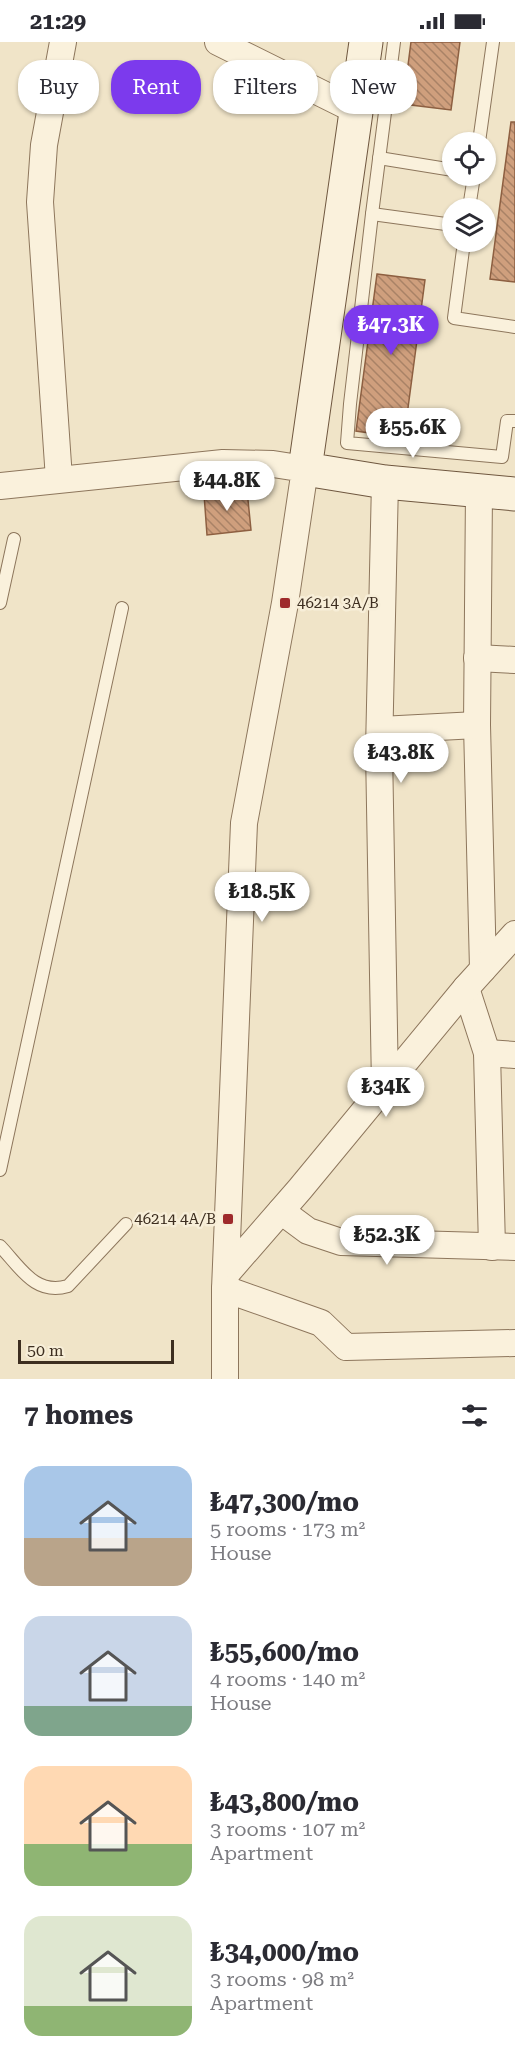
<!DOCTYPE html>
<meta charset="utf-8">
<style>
:root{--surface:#fff;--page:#f2f2f3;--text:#2b2b33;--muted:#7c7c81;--accent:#7c3aed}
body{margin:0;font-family:"Roboto Serif",serif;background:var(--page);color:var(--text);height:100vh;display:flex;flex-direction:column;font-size:22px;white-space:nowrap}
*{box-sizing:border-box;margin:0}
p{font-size:20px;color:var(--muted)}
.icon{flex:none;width:33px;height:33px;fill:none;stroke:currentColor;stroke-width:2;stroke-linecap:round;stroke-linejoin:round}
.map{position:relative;height:1337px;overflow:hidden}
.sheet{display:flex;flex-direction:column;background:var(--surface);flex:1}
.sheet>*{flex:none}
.top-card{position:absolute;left:18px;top:18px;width:480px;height:54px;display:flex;gap:12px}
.tools{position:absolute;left:442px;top:90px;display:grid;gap:12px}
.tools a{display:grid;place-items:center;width:54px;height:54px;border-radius:50%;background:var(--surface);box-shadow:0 2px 4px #0004;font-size:30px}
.scale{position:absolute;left:18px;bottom:15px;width:156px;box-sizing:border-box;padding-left:6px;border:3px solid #3d2e20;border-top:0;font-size:16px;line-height:21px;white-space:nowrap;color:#3d2e20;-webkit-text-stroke:4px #f7eed8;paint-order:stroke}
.price{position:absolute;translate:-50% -51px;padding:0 14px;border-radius:21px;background:#fff;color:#222;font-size:20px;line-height:39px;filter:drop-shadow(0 2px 3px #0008)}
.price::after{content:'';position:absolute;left:50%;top:36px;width:18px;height:14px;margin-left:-9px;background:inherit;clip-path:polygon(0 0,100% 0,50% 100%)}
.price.active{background:var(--accent);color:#fff}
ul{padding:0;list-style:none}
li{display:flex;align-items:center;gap:18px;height:150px;padding:0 24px}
li span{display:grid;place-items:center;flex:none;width:168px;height:120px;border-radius:18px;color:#555}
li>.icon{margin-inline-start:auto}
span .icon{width:72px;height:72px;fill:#fffc;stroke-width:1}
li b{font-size:26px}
h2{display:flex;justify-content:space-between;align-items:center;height:72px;padding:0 24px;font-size:26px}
.chip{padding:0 21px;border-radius:24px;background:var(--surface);box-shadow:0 2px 4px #0004;font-size:21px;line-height:54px}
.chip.active{background:var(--accent);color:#fff}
.status{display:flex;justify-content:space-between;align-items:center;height:42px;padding:0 30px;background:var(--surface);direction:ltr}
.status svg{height:16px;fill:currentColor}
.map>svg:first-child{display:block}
.building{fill:url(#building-back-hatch);stroke:#8d5f41;stroke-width:1.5}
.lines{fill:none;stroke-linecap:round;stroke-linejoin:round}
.service-casing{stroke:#8d765c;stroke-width:14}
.minor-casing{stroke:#8d765c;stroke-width:28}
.secondary-casing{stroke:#6f573f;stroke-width:35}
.service{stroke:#faf1dc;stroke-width:12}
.minor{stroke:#faf1dc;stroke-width:26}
.secondary{stroke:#faf1dc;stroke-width:33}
.poi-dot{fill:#9e2a2b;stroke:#f7eed8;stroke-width:2}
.labels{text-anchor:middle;stroke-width:5;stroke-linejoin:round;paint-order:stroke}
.poi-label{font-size:15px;fill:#3d2e20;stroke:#f7eed8;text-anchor:start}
</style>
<div class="status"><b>21:29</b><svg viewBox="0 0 49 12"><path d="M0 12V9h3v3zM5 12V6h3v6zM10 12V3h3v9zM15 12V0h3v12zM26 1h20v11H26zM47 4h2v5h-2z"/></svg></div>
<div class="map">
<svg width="515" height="1337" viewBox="0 0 515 1337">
<defs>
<pattern id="building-back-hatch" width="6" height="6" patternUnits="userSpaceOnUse" patternTransform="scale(1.5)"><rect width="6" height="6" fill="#cf9f7d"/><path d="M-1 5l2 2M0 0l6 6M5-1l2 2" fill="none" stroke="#a98266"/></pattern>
</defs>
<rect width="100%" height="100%" fill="#f0e4c8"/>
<g class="building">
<path d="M411,0H460L451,68L403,62Z"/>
<path d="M511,80H515V240L490,237Z"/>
<path d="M377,232L425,238L404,396L356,389Z"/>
<path d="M247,448L251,488L207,493L204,452Z"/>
</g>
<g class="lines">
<defs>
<g id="service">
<path d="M394,0L372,172L350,362L347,401L502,415L507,379H515"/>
<path d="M479,100L493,0"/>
<path d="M379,116L453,128"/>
<path d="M469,166L474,134"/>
<path d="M372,172L453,183"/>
<path d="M464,200L454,276L515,285"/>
<path d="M0,561L14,497"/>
<path d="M0,1128L122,566"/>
<path d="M0,1204C20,1225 35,1254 68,1244L126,1182"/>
</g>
<g id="minor">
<path d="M218,0L357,69"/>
<path d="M59,437L40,160L44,103L63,0"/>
<path d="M0,444L223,421L273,422L305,427L285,561L244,781L225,1247V1337"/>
<path d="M479,449L477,683L483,927"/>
<path d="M477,616L515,618"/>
<path d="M380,688L477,683"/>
<path d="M466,946L487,1011L492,1205"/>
<path d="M487,1011L515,1013"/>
<path d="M385,1044L379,708L385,440"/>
<path d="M281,1169L308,1189L341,1200L515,1205"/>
<path d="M226,1232L300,1147L466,946L515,892"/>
<path d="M225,1247L321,1281L346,1305L515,1301"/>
</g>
<path id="secondary" d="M366,0L305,427L385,440L515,452"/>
</defs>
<use href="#service" class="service-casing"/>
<use href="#minor" class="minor-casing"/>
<use href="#secondary" class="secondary-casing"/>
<use href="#service" class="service"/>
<use href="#minor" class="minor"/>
<use href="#secondary" class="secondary"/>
</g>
<g class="poi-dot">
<rect x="279" y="555" width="12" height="12" rx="3"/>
<rect x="222" y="1171" width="12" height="12" rx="3"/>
</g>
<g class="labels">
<g class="poi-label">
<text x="297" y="566">46214 3A/B</text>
<text x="216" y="1182" text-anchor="end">46214 4A/B</text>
</g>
</g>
</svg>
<div class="tools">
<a><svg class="icon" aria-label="locate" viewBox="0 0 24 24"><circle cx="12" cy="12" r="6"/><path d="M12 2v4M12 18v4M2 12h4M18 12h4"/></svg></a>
<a><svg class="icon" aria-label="layers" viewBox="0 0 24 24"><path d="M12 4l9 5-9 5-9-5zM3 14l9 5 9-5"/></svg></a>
</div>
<div class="scale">50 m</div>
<b class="price active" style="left:391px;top:314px">₺47.3K</b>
<b class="price" style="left:413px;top:417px">₺55.6K</b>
<b class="price" style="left:227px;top:470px">₺44.8K</b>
<b class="price" style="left:401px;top:742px">₺43.8K</b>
<b class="price" style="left:262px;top:881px">₺18.5K</b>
<b class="price" style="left:386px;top:1076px">₺34K</b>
<b class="price" style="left:387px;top:1224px">₺52.3K</b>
<div class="top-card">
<a class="chip">Buy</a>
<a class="chip active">Rent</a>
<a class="chip">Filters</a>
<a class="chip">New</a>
</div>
</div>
<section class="sheet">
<h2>7 homes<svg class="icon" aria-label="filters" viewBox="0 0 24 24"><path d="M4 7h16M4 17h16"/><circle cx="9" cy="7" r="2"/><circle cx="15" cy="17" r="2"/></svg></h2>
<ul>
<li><span style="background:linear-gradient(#a9c7e8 60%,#b9a48a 0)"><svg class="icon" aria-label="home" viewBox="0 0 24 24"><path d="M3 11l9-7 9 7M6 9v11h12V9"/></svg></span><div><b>₺47,300/mo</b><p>5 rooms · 173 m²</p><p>House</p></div></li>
<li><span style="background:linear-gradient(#c9d6e8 75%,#7fa58c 0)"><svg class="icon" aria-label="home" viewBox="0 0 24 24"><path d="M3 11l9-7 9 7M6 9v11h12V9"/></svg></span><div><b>₺55,600/mo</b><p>4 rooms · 140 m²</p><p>House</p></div></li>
<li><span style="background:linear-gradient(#ffd9b3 65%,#8fb573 0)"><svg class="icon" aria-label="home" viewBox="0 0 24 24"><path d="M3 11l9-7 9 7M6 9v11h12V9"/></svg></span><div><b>₺43,800/mo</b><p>3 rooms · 107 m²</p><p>Apartment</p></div></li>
<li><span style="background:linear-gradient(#dfe7d0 75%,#8fb573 0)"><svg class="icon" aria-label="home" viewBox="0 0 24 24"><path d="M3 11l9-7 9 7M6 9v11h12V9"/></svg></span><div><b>₺34,000/mo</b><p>3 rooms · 98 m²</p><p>Apartment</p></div></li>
</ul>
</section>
